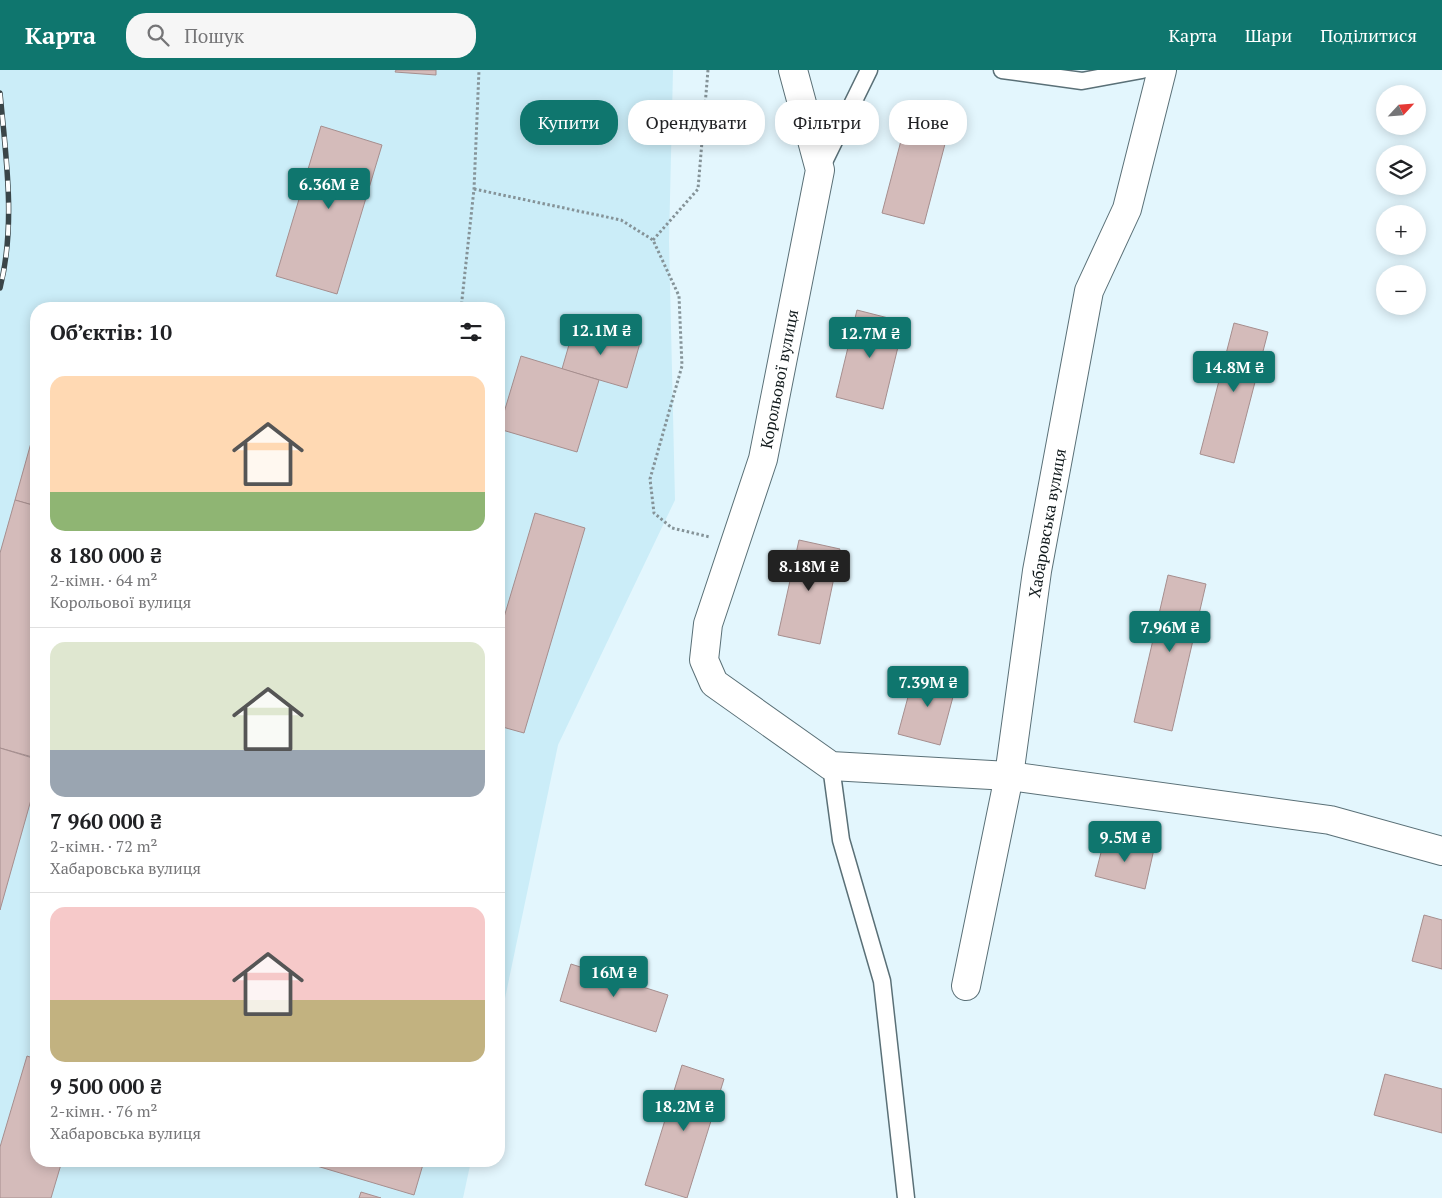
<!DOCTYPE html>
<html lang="uk">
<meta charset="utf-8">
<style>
:root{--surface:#fff;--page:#f6f6f6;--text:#202124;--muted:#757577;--line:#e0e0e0;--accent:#0f766e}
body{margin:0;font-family:"PT Serif",serif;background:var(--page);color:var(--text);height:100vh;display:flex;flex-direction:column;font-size:19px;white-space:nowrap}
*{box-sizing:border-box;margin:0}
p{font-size:16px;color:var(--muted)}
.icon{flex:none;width:28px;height:28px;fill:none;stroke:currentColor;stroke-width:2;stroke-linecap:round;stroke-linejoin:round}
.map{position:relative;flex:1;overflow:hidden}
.details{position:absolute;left:30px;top:232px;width:475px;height:865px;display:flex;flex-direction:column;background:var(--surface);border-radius:20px;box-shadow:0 2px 12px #0003}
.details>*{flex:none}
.hud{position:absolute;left:520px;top:30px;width:475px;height:45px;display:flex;gap:10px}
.needle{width:32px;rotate:64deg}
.fabs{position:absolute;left:1376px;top:15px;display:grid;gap:10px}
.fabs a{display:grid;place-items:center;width:50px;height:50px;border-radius:50%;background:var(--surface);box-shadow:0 2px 12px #0003;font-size:25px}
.price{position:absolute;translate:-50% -42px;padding:0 11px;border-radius:5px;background:var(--accent);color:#fff;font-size:16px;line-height:32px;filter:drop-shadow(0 1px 2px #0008)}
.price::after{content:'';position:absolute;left:50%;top:30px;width:15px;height:11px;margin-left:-8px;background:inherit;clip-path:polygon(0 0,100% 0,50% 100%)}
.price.current{background:#222;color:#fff}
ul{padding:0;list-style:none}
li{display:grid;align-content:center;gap:10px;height:265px;padding:0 20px}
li+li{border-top:1px solid var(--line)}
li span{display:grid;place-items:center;height:155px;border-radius:15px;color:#555}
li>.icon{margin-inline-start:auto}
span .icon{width:90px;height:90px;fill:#fffc;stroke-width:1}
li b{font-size:21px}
h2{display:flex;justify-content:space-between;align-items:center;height:60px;padding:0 20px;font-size:21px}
.chip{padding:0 18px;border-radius:20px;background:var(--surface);box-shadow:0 2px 12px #0003;font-size:18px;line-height:45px}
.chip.current{background:var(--accent);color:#fff}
header{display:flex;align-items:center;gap:30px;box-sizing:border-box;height:70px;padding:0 25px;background:var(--accent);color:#fff}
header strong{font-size:24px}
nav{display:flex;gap:28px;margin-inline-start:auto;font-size:18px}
.search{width:350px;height:45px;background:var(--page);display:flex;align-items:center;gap:12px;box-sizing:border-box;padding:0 18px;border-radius:20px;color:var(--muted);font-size:19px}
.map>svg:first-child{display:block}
.built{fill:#cbedf8}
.building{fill:#d4bbba;stroke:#a68e8e}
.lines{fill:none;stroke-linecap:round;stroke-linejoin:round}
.service-casing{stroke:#5a7077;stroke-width:19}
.minor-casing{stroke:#5a7077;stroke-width:30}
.path{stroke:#859398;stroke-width:3;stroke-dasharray:2.5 2.5;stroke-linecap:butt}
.service{stroke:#fff;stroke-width:16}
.minor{stroke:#fff;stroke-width:28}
.rail-casing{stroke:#3a4548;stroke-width:5.5}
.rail{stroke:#fff;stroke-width:4;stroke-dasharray:11;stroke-linecap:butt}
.labels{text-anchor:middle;stroke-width:4;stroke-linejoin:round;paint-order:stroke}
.street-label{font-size:16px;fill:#10191b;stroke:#fff}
</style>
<header>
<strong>Карта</strong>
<div class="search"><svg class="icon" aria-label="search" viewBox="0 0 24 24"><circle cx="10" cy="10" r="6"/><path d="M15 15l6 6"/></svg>Пошук</div>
<nav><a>Карта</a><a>Шари</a><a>Поділитися</a></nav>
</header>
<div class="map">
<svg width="1442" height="1128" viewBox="0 0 1442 1128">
<rect width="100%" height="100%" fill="#e3f6fd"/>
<path class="built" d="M0,0H673L669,171L675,430L558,675L499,957V239H36V1091H471L463,1128H0Z"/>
<g class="building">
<path d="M396,0H436V5L395,2Z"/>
<path d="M321,56L382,75L337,224L276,206Z"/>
<path d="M903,63L945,74L924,154L882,143Z"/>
<path d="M857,240L904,252L883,339L836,327Z"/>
<path d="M1234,253L1268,262L1234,393L1200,384Z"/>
<path d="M575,254L640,273L627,318L562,299Z"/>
<path d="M521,286L599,310L577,382L499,359Z"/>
<path d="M36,355V436L15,430Z"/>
<path d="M15,430L36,436V688L0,678V483Z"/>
<path d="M535,443L585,458L524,663L499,656V564Z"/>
<path d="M799,470L840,479L820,574L778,565Z"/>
<path d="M1168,505L1206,514L1172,661L1134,652Z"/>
<path d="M915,601L957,612L940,675L898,664Z"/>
<path d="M0,678L36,689V712L0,840Z"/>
<path d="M1105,767L1154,779L1145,819L1095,806Z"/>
<path d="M1424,845L1442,850V899L1412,891Z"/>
<path d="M571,894L668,925L656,962L560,931Z"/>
<path d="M27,986L36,989V1091H62L51,1128H0V1077Z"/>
<path d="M682,995L724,1009L687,1128L645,1115Z"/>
<path d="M1385,1004L1442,1019V1063L1374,1045Z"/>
<path d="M300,1091H424L414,1125Z"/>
<path d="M361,1122L381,1128H359Z"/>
</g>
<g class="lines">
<defs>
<g id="service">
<path d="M1002,0L1082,11L1142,0"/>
<path d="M820,100L869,0"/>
<path d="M831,696L841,770L882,911L906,1128"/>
</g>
<g id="minor">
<path d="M793,0L820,100L763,389L708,554L704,590L714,613L831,696L1009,706L1330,750L1442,781"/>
<path d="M966,916L1009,706L1037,501L1089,221L1127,139L1162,0"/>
</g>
</defs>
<use href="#service" class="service-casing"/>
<use href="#minor" class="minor-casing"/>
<g class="path">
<path d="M474,119L621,150L653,170L679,226L682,296L650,409L654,443L672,458L710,467"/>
<path d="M653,170L698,119L708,0"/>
<path d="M461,239L474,119L479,0"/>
</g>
<use href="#service" class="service"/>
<use href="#minor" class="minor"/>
<defs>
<path id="rail" d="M0,23C6,87 16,155 0,218"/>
</defs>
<use href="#rail" class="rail-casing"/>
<use href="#rail" class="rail"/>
</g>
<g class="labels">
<g class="street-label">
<text transform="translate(779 309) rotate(-79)" y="6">Корольової вулиця</text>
<text transform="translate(1047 453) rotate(-80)" y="6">Хабаровська вулиця</text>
</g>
</g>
</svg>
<div class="fabs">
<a><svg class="needle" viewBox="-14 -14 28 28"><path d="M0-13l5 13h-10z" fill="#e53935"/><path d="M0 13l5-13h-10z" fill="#757577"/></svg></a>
<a><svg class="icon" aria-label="layers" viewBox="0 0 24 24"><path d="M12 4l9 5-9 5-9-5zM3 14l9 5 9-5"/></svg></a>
<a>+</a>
<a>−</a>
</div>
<b class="price" style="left:329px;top:140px">6.36M ₴</b>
<b class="price" style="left:601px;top:286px">12.1M ₴</b>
<b class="price" style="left:870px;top:289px">12.7M ₴</b>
<b class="price" style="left:1234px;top:323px">14.8M ₴</b>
<b class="price current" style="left:809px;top:522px">8.18M ₴</b>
<b class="price" style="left:1170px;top:583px">7.96M ₴</b>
<b class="price" style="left:928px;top:638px">7.39M ₴</b>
<b class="price" style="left:1125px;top:793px">9.5M ₴</b>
<b class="price" style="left:614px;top:928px">16M ₴</b>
<b class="price" style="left:684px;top:1062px">18.2M ₴</b>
<div class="hud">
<a class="chip current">Купити</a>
<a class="chip">Орендувати</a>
<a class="chip">Фільтри</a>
<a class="chip">Нове</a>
</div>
<section class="details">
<h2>Об’єктів: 10<svg class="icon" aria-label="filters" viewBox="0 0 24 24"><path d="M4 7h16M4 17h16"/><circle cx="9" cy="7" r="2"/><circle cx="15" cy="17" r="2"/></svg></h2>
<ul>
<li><span style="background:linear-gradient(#ffd9b3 75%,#8fb573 0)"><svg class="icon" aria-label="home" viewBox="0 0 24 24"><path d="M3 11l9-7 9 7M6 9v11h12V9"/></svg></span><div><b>8 180 000 ₴</b><p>2-кімн. · 64 m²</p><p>Корольової вулиця</p></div></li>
<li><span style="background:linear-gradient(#dfe7d0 70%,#9aa5b1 0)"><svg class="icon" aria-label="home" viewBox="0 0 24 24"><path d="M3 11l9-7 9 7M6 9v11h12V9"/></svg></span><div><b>7 960 000 ₴</b><p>2-кімн. · 72 m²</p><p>Хабаровська вулиця</p></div></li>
<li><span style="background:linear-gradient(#f6c9c9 60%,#c2b280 0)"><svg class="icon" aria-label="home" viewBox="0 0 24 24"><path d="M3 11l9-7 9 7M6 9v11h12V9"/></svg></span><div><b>9 500 000 ₴</b><p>2-кімн. · 76 m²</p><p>Хабаровська вулиця</p></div></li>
</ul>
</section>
</div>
